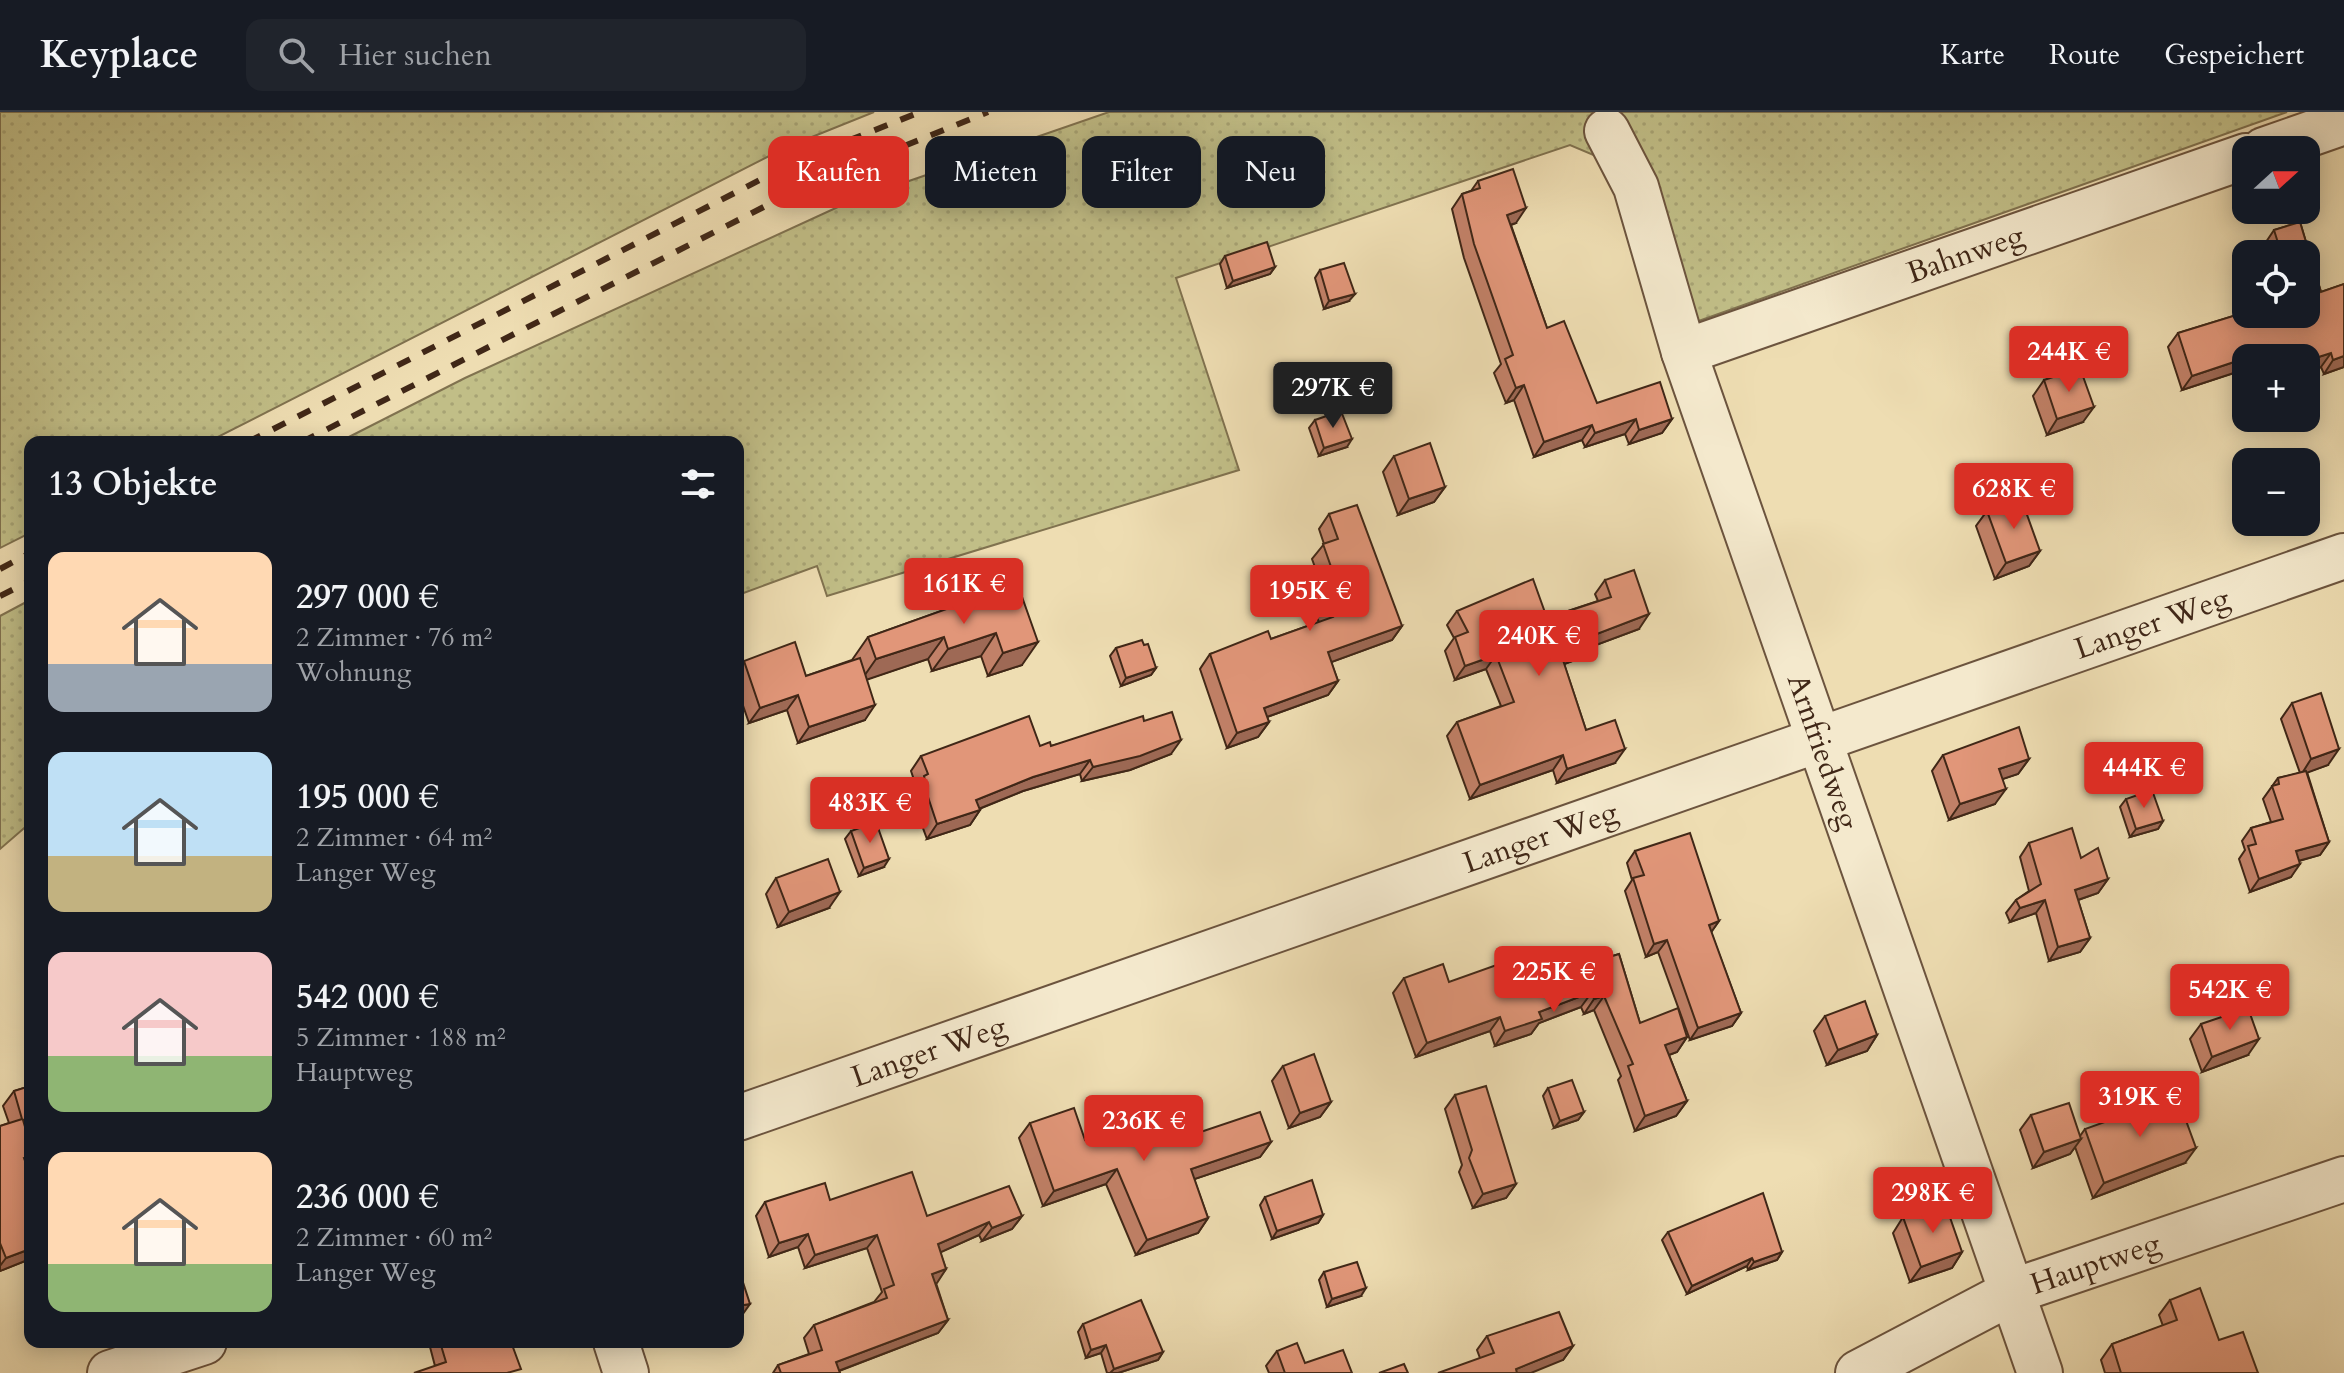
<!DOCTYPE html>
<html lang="de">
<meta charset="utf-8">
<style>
:root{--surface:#171b24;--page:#20242c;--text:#f1f3f6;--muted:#9ea1a6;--line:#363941;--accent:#d93025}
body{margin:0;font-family:Cardo,serif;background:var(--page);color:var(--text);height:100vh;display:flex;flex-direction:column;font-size:30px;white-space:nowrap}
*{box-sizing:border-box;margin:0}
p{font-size:26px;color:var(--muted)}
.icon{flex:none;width:44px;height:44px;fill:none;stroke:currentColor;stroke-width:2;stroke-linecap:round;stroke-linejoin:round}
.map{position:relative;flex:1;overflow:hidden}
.side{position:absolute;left:24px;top:324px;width:720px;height:912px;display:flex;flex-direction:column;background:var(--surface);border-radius:16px;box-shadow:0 4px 20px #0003}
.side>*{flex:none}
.banner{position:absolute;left:768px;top:24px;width:760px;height:72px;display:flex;gap:16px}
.needle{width:52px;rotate:69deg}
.buttons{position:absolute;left:2232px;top:24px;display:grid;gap:16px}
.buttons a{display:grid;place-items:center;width:88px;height:88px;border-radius:16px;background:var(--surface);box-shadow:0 4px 20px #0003;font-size:40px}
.price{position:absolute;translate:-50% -68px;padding:0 18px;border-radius:8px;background:var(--accent);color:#fff;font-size:26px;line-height:52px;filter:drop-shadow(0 2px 4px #0008)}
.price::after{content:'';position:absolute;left:50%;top:48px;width:24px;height:18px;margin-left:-12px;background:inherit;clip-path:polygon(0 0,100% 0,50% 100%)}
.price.current{background:#222;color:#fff}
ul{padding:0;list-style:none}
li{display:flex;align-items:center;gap:24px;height:200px;padding:0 24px}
li span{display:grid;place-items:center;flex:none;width:224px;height:160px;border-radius:16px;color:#555}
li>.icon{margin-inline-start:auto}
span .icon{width:96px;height:96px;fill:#fffc;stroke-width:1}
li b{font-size:34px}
h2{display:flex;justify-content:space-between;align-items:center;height:96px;padding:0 24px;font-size:34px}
.chip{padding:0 28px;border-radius:16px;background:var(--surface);box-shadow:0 4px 20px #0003;font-size:28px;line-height:72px}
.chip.current{background:var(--accent);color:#fff}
header{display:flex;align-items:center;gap:48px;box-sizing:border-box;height:112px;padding:0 40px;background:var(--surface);border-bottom:2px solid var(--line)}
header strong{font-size:38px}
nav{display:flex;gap:44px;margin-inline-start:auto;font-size:28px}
.search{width:560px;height:72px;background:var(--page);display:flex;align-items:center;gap:20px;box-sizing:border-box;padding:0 28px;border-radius:16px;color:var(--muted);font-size:30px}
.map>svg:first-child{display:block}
.grass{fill:url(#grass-dots);stroke:#80724f;stroke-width:2}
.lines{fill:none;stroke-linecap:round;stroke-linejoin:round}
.minor-casing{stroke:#6c543e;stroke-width:48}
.minor{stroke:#f4e9cd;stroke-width:44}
.rail{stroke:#402717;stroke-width:6;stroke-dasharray:14 14;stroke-linecap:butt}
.wall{fill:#c28168;stroke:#402717;stroke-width:2}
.shaded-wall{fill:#9e6955;stroke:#402717;stroke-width:2}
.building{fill:#e19679;stroke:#402717;stroke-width:2}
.labels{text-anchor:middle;stroke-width:7;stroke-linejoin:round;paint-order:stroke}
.street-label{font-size:30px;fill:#402717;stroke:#f4e9cd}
</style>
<header>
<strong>Keyplace</strong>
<div class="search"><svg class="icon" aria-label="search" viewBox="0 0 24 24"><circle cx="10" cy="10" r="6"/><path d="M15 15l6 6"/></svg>Hier suchen</div>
<nav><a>Karte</a><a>Route</a><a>Gespeichert</a></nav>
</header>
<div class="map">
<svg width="2344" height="1261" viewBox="0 0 2344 1261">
<defs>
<pattern id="grass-dots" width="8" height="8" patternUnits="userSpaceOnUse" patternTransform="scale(2)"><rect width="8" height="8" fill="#c1be87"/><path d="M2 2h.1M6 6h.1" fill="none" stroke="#a7a374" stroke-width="1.8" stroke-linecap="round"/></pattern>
</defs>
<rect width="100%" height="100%" fill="#eeddb2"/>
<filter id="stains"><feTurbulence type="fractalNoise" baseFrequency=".0025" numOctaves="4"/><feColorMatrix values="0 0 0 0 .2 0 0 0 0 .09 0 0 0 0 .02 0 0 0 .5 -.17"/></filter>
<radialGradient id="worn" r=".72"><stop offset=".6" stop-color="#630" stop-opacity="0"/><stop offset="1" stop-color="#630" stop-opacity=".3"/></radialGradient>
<g class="grass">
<path d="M0,0H874L787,35L208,330H30V421L0,436Z"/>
<path d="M1109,0H2287L1693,211L1596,44L1570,33L1176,166L1239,358L827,484L817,454L738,483V330H339L465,266L851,89Z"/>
<path d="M30,488V711L0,737V504Z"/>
</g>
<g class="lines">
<defs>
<g id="minor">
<path id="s1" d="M1607,19L1636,75L1684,240L2040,1261"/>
<path d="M2264,38L2344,10"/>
<path id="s2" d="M1684,240L2246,44"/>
<path id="s3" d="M738,1006L2344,444"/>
<path d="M616,1230L626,1261"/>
<path d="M110,1261L204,1230"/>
<path id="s4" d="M1858,1261L2014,1179L2344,1067"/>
</g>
</defs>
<use href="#minor" class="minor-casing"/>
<use href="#minor" class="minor"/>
<g class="rail">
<path d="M248,330L795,50L920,0"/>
<path d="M302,330L805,74L988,0"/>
<path d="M0,457L30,441"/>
<path d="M0,484L30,469"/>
</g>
</g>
<g class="wall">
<path d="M1478,69L1516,111L1511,113L1547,216L1597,291L1672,307L1662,321L1629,332L1625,322L1585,335L1582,328L1534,345L1514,288L1506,291L1494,261L1501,252L1464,146L1452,97L1462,82L1471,79Z"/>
<path d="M2300,110L2321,180L2344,172V255L2324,262L2321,255L2306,260V246H2246V257L2182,278L2168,235L2178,221L2246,200V202H2306V142H2259L2262,139L2265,138L2264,133L2274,118Z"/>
<path d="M1225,144L1275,155L1270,162L1227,176L1220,152Z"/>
<path d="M1320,158L1349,189L1324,197L1315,166Z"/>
<path d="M2044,268L2083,310L2047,323L2033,284Z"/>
<path d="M1315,308L1347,335L1319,344L1309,316Z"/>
<path d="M1394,344L1445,375L1434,390L1398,403L1383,360Z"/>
<path d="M1987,399L2040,439L2029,454L1995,467L1976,414Z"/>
<path d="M1329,402L1402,514L1392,528L1331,550L1338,569L1328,583L1267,605L1269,610L1258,625L1227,636L1200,557L1210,542L1271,527L1319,510L1317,506L1328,491L1312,447L1324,432L1319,417Z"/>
<path d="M1605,468L1639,517L1585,537L1578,547L1564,552L1586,618L1615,651L1557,671L1553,658L1470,687L1447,624L1457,610L1501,594L1486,557L1455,568L1445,539L1454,526L1447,513L1457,499L1547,506L1598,489L1595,482Z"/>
<path d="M1008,475L1022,553L988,564L981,544L932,559L928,547L867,567L865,608L798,631L787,598L749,611L738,579V557L744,549L806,564L852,548L868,525Z"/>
<path d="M1144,533L1156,556L1151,563L1121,574L1110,544L1116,536Z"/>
<path d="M2292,591L2328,653L2307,660L2329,730L2320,743L2299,749L2291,765L2250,780L2239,747L2245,738L2242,729L2251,716L2271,710L2263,687L2278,666L2300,661L2281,607Z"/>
<path d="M1144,609L1171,642L1130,658L1082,669L1080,662L1023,679L979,697L980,698L970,713L927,727L917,700L913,678L916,674L911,659L921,644L1051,634Z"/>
<path d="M1943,643L2029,647L2018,662L2002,667L1995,692L1949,708L1932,659Z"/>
<path d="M2126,687L2163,709L2158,717L2130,725L2120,695Z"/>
<path d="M851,719L884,755L859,764L845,727Z"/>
<path d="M2029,731L2108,767L2098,781L2078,788L2090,826L2080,840L2049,849L2036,801L2010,810L2006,801L2016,788L2029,779L2020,745Z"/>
<path d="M1635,739L1719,809L1711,820L1741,901L1732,914L1690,928L1658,840L1646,845L1625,779L1632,768L1627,751Z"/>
<path d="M776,766L829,796L778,815L766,782Z"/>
<path d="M1619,842L1640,911L1687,925L1677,940L1669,943L1687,989L1676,1004L1635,1019L1618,968L1621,964L1594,898L1584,902L1581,895L1539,911L1531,922L1495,934L1490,919L1416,945L1393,881L1404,866L1449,870H1528Z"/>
<path d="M1825,904L1877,923L1867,939L1827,953L1814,919Z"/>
<path d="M2201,912L2248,943L2202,960L2190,927Z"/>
<path d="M1283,954L1331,990L1320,1005L1289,1016L1272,969Z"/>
<path d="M30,974V1018L26,1019L30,1032V1049L27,1054L30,1063V1147L0,1159V1014L9,1011L3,994L14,979Z"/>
<path d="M1548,976L1584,1000L1578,1008L1554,1016L1543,984Z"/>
<path d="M1455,983L1516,1072L1506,1086L1473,1096L1459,1060L1462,1053L1445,997Z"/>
<path d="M2031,1003L2080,1024L2085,1017L2185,1051L2093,1086L2075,1035L2070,1042L2033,1056L2020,1018Z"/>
<path d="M1030,1011L1085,1028L1162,1033L1271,1030L1260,1045L1194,1067L1208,1106L1198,1121L1136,1143L1106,1072L1043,1094L1019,1026Z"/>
<path d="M1265,1085L1323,1103L1318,1111L1272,1127L1260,1093Z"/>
<path d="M830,1088L927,1104H1022L1012,1117L982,1129L979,1123L940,1140L946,1157L936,1171L948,1208L938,1221L839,1259L840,1261H773L778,1253L809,1242L804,1226L814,1213L874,1190L882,1180L867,1136L805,1156L798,1135L769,1145L756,1104L765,1090Z"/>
<path d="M1903,1105L1962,1140L1952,1156L1910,1170L1893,1121Z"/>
<path d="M1668,1120L1782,1140L1777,1148L1748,1158L1747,1154L1687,1182L1662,1128Z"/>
<path d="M1324,1160L1361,1184L1327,1195L1319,1168Z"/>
<path d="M2170,1188L2219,1228L2258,1261H2105L2101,1248L2112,1232L2163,1214L2159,1203Z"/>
<path d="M1083,1212L1163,1240L1158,1248L1118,1261H1107L1101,1241L1086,1246L1078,1220Z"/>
<path d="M1487,1224L1573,1234L1563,1248L1480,1246L1477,1238Z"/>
<path d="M433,1230H511L435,1254L430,1235Z"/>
<path d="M1277,1239L1305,1251L1352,1261H1269L1266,1254Z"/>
</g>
<g class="shaded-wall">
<path d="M1526,96L1516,111L1497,117L1507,103Z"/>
<path d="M1275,155L1270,162L1227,176L1233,169Z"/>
<path d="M1355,182L1349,189L1324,197L1329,189Z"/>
<path d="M2331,241L2321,255L2306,260V249Z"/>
<path d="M2258,242L2255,246H2246V257L2182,278L2192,264Z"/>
<path d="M2344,244V255L2324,262L2333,248Z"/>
<path d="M1524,273L1514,288L1506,291L1516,276Z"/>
<path d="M2094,295L2083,310L2047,323L2057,307Z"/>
<path d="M1636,307L1625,322L1585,335L1595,321Z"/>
<path d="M1672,307L1662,321L1629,332L1639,318Z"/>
<path d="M1592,313L1582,328L1534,345L1544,330Z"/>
<path d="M1352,327L1347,335L1319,344L1324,336Z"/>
<path d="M1445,375L1434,390L1398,403L1409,387Z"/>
<path d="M2040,439L2029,454L1995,467L2006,451Z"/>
<path d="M1649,502L1639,517L1585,537L1578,547L1551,557L1561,542L1586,526Z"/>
<path d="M1402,514L1392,528L1318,555L1328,540Z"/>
<path d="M996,521L981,544L932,559L948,537Z"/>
<path d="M944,525L928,547L860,570L876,547Z"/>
<path d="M1038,530L1022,553L988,564L1003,541Z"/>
<path d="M1496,543L1486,557L1455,568L1465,554Z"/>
<path d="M1156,556L1151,563L1121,574L1126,566Z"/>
<path d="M1338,569L1328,583L1253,610L1264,596Z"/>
<path d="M798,583L787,598L749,611L760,596Z"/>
<path d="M875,593L865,608L798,631L809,615Z"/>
<path d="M1269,610L1258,625L1227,636L1237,621Z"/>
<path d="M1181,628L1171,642L1130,658L1082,669L1093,655Z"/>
<path d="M1625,637L1615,651L1557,671L1567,657Z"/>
<path d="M2339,637L2328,653L2301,663L2311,647Z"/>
<path d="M1563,643L1553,658L1470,687L1480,673Z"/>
<path d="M2029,647L2018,662L1988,672L1999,657Z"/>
<path d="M1090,648L1080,662L1023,679L966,702L976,688L1033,665Z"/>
<path d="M2006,677L1995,692L1949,708L1960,692Z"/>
<path d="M980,698L970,713L927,727L937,712Z"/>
<path d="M2163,709L2158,717L2130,725L2136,717Z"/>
<path d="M2329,730L2320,743L2287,752L2296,739Z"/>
<path d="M889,747L884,755L859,764L864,756Z"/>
<path d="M2300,752L2291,765L2250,780L2259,767Z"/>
<path d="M2108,767L2098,781L2066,792L2075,778Z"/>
<path d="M840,780L829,796L778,815L789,800Z"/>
<path d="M2045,788L2036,801L2010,810L2020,796Z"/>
<path d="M1719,809L1710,822L1709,813Z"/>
<path d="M2090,826L2080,840L2049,849L2058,835Z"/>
<path d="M1667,828L1658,840L1646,845L1654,832Z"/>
<path d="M1592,880L1581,895L1539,911L1531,922L1495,934L1505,919L1539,900Z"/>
<path d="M1604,884L1594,898L1584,902L1594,887Z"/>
<path d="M1741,901L1732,914L1690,928L1698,916Z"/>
<path d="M1500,905L1490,919L1416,945L1427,931Z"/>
<path d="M1877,923L1867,939L1827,953L1838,938Z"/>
<path d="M1687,925L1677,940L1655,948L1665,933Z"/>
<path d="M2259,927L2248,943L2202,960L2212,945Z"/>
<path d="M1687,989L1676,1004L1635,1019L1645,1004Z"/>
<path d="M1331,990L1320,1005L1289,1016L1300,1001Z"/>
<path d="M1584,1000L1578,1008L1554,1016L1560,1009Z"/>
<path d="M30,1006V1018L12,1023L23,1008Z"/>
<path d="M2081,1027L2070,1042L2033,1056L2044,1040Z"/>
<path d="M1271,1030L1260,1045L1180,1072L1191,1057Z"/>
<path d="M2196,1036L2185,1051L2093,1086L2104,1071Z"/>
<path d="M30,1045V1049L23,1059L24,1046Z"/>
<path d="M1117,1057L1106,1072L1043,1094L1054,1079Z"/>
<path d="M1516,1072L1506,1086L1473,1096L1483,1082Z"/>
<path d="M1323,1103L1318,1111L1272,1127L1277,1119Z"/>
<path d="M1022,1104L1012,1117L982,1129L992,1116Z"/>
<path d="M1208,1106L1198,1121L1136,1143L1147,1128Z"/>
<path d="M989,1110L979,1123L928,1146L938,1132Z"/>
<path d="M808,1122L798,1135L769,1145L779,1131Z"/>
<path d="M877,1123L867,1136L805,1156L815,1143Z"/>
<path d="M30,1137V1147L0,1159V1154L6,1146Z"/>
<path d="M1782,1140L1777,1148L1748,1158L1754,1150Z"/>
<path d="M1962,1140L1952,1156L1910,1170L1921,1155Z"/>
<path d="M1752,1146L1747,1154L1687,1182L1692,1174Z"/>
<path d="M946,1157L937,1171L923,1176L932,1162Z"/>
<path d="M1366,1176L1361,1184L1327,1195L1332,1187Z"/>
<path d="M750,1192L740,1206H738V1194Z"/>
<path d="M948,1208L938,1221L833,1261L836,1250Z"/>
<path d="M1106,1233L1101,1241L1086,1246L1091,1238Z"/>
<path d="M1573,1234L1563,1248L1531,1261H1513L1516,1257Z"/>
<path d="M1163,1240L1158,1248L1118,1261H1110L1114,1257Z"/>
</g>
<g class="building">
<path d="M1513,57L1526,96L1507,103L1547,216L1564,209L1597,291L1660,270L1672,307L1639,318L1636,307L1595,321L1592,313L1544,330L1524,273L1516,276L1505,247L1513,243L1474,132L1462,82L1480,76L1478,69Z"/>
<path d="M2300,110L2321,180L2344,172V244L2333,248L2331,241L2306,249V246H2260L2258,242L2192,264L2178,221L2246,200V202H2306V142H2263L2262,139L2279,134L2274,118Z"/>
<path d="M1267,130L1275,155L1233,169L1225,144Z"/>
<path d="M1344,151L1355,182L1329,189L1320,158Z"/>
<path d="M2080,256L2094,295L2057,307L2044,268Z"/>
<path d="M1341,299L1352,327L1324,336L1315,308Z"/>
<path d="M1430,331L1445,375L1409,387L1394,344Z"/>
<path d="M2021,386L2040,439L2006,451L1987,399Z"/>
<path d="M1357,393L1402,514L1328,540L1338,569L1264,596L1269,610L1237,621L1210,542L1268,519L1271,527L1333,505L1327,491L1342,486L1323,432L1338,427L1329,402Z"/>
<path d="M1634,458L1649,502L1586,526L1588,533L1561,542L1586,618L1615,608L1625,637L1567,657L1563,643L1480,673L1457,610L1514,590L1496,543L1465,554L1455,525L1468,520L1457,499L1533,467L1547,506L1611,485L1605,468Z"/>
<path d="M1008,475L1011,486L1021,482L1038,530L1003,541L996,521L948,537L944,525L876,547L868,525Z"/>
<path d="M1142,528L1144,533L1148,532L1156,556L1126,566L1116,536Z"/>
<path d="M795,530L806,564L860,546L875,593L809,615L798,583L760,596L744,549Z"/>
<path d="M2321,581L2339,637L2311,647L2292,591Z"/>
<path d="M1172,600L1181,628L1140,644L1093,655L1090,648L1033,665L976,688L980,698L937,712L928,685L924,664L928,662L921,644L1029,604L1040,634L1050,630L1051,634L1143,604L1144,609Z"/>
<path d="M2019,615L2029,647L1999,657L2006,677L1960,692L1943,643Z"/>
<path d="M2306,659L2329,730L2296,739L2300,752L2259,767L2248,734L2256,732L2251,716L2283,707L2272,674L2279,672L2278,666Z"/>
<path d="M2152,678L2163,709L2136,717L2126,687Z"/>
<path d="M876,710L889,747L864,756L851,719Z"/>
<path d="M2072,716L2081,746L2098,736L2108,767L2075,778L2090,826L2058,835L2045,788L2020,796L2016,788L2041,772L2029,731Z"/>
<path d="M1690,721L1719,809L1709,813L1741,901L1698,916L1667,828L1654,832L1633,766L1644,763L1635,739Z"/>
<path d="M828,747L840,780L789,800L776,766Z"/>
<path d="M1619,842L1640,911L1678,896L1687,925L1665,933L1687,989L1645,1004L1628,954L1633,952L1604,884L1594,887L1592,880L1539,900L1542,907L1505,919L1500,905L1427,931L1404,866L1443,852L1449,870L1519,845L1528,870Z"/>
<path d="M1865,889L1877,923L1838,938L1825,904Z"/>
<path d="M2248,896L2259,927L2212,945L2201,912Z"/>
<path d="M1314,942L1331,990L1300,1001L1283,954Z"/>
<path d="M1572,968L1584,1000L1560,1009L1548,976Z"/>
<path d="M30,974V1006L23,1008L30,1032V1045L24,1046L30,1063V1137L6,1146L0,1131V1014L22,1007L14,979Z"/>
<path d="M1486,974L1516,1072L1483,1082L1469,1046L1472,1038L1455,983Z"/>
<path d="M2177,984L2196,1036L2104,1071L2085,1017Z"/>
<path d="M2069,991L2081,1027L2044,1040L2031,1003Z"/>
<path d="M1074,996L1085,1028L1152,1005L1162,1033L1260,1000L1271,1030L1191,1057L1208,1106L1147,1128L1117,1057L1054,1079L1030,1011Z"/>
<path d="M912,1060L927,1104L1009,1074L1022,1104L992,1116L989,1110L938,1132L946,1157L932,1162L948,1208L836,1250L840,1261H781L778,1253L822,1238L814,1213L887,1186L884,1177L894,1173L877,1123L815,1143L808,1122L779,1131L765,1090L825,1071L830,1088Z"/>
<path d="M1312,1068L1323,1103L1277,1119L1265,1085Z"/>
<path d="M1763,1081L1782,1140L1754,1150L1752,1146L1692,1174L1668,1120Z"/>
<path d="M1945,1091L1962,1140L1921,1155L1903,1105Z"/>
<path d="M1357,1150L1366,1176L1332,1187L1324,1160Z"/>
<path d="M738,1155L750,1192L738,1194Z"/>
<path d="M2200,1176L2219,1228L2243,1220L2258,1261H2121L2112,1232L2177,1208L2170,1188Z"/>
<path d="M1141,1188L1163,1240L1114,1257L1106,1233L1091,1238L1083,1212Z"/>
<path d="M1559,1200L1573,1234L1516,1257L1517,1261H1438L1494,1241L1487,1224Z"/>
<path d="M440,1230H511L521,1257L507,1261H414L446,1250Z"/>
<path d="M1297,1231L1305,1251L1343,1238L1352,1261H1285L1277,1239Z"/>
<path d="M1404,1252L1408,1261H1379Z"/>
</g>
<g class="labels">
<g class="street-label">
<text dy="10" stroke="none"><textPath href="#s2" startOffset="298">Bahnweg</textPath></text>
<text dy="10" stroke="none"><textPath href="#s3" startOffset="1498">Langer Weg</textPath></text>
<text dy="10" stroke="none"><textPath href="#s1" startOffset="658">Arnfriedweg</textPath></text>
<text dy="10" stroke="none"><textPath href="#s3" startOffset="850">Langer Weg</textPath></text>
<text dy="10" stroke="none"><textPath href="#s3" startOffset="202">Langer Weg</textPath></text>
<text dy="10" stroke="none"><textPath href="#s4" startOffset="262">Hauptweg</textPath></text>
</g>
</g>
<rect width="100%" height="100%" filter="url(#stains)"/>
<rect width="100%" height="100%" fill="url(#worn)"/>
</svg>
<div class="buttons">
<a><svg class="needle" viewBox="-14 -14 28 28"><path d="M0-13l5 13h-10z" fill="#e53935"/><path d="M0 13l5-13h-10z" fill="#9ea1a6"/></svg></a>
<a><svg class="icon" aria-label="locate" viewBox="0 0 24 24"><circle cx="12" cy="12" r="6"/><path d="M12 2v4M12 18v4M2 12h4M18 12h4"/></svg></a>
<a>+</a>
<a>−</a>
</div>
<b class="price" style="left:2069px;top:282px">244K €</b>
<b class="price current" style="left:1333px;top:318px">297K €</b>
<b class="price" style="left:2014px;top:419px">628K €</b>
<b class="price" style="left:964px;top:514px">161K €</b>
<b class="price" style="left:1310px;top:521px">195K €</b>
<b class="price" style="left:1539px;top:566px">240K €</b>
<b class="price" style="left:2144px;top:698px">444K €</b>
<b class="price" style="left:870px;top:733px">483K €</b>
<b class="price" style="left:1554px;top:902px">225K €</b>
<b class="price" style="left:2230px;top:920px">542K €</b>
<b class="price" style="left:2140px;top:1027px">319K €</b>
<b class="price" style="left:1144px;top:1051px">236K €</b>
<b class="price" style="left:1933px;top:1123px">298K €</b>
<div class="banner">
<a class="chip current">Kaufen</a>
<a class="chip">Mieten</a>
<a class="chip">Filter</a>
<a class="chip">Neu</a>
</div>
<section class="side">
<h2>13 Objekte<svg class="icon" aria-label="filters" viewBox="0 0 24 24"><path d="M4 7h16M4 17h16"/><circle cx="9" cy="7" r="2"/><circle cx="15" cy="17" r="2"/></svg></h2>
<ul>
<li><span style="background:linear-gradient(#ffd9b3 70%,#9aa5b1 0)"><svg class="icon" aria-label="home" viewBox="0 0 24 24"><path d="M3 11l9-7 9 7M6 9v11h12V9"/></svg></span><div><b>297 000 €</b><p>2 Zimmer · 76 m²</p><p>Wohnung</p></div></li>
<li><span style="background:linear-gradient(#bfe0f5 65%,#c2b280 0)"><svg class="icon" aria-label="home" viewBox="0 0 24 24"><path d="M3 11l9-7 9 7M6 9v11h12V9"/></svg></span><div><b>195 000 €</b><p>2 Zimmer · 64 m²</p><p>Langer Weg</p></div></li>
<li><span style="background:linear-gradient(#f6c9c9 65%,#8fb573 0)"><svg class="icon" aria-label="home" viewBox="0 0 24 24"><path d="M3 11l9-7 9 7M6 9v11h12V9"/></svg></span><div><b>542 000 €</b><p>5 Zimmer · 188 m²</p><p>Hauptweg</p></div></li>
<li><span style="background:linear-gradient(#ffd9b3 70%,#8fb573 0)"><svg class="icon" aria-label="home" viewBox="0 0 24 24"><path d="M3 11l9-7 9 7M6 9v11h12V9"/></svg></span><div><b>236 000 €</b><p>2 Zimmer · 60 m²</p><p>Langer Weg</p></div></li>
</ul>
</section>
</div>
